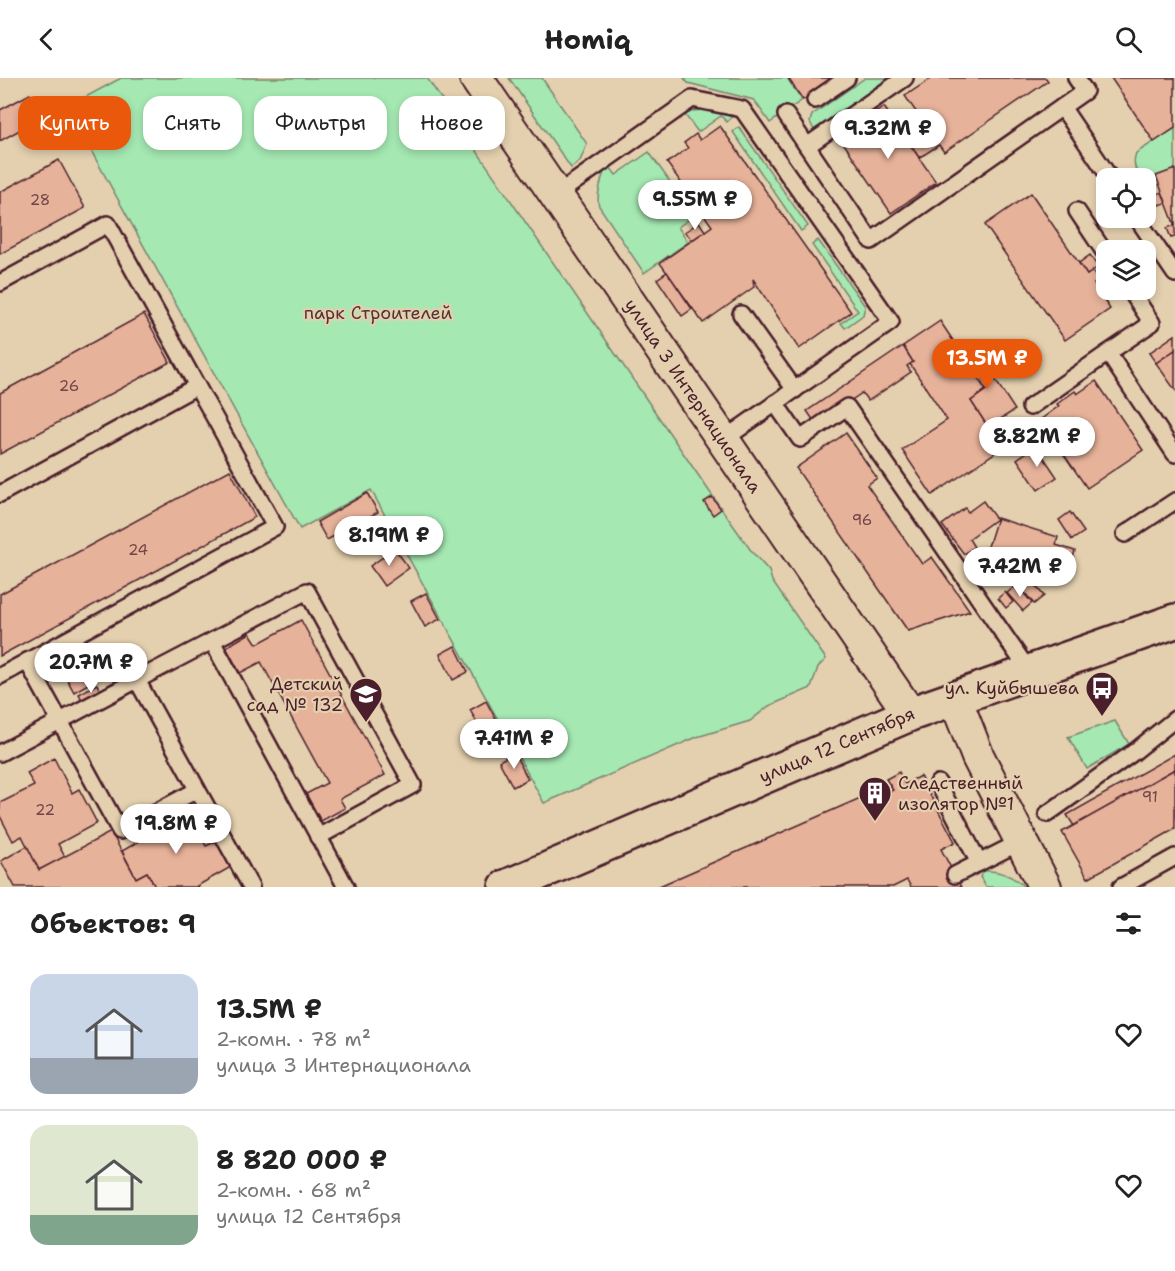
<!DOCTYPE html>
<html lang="ru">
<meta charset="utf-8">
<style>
:root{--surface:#fff;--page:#f2f2f2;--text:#222;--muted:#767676;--line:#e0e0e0;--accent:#ea580c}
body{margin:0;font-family:"Shantell Sans",sans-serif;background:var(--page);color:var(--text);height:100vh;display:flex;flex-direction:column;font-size:22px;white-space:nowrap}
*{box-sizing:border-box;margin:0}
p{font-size:20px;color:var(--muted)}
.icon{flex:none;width:33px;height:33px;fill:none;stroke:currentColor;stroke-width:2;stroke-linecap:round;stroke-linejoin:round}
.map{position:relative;height:809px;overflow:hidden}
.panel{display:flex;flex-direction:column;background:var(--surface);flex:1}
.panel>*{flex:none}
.banner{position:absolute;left:18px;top:18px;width:600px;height:54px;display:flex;gap:12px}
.fabs{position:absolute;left:1096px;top:90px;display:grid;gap:12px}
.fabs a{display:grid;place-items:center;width:60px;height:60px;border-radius:12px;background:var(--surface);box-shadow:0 3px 9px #0003;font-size:30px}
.price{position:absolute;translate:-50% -51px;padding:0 14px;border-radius:21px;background:#fff;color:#222;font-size:20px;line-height:39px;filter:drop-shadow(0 2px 3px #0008)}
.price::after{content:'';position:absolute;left:50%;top:36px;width:18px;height:14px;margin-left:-9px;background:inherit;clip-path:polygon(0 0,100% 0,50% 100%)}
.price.current{background:var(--accent);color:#fff}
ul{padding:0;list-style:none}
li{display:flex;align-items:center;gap:18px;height:150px;padding:0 30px}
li+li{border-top:2px solid var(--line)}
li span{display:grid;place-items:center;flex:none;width:168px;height:120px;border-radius:18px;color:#555}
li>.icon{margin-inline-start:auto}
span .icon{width:72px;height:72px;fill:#fffc;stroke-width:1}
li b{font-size:26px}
h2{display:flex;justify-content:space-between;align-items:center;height:72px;padding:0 30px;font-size:26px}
.tag{padding:0 21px;border-radius:18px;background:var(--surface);box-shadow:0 3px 9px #0003;font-size:21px;line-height:54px}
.tag.current{background:var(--accent);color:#fff}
header{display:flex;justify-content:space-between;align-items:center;height:78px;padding:0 30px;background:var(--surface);font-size:27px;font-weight:700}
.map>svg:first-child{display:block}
.green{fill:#a5e8b2;stroke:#78846e;stroke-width:1.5}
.building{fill:#e7b29a;stroke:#4a1f2b;stroke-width:1.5}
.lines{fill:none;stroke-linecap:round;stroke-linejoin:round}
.lane-casing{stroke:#4a1f2b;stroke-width:20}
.street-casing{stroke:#4a1f2b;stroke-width:36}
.secondary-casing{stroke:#4a1f2b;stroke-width:38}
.lane{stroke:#e4d0af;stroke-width:15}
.street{stroke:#e4d0af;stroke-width:32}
.secondary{stroke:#e4d0af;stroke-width:33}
.labels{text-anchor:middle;stroke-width:4.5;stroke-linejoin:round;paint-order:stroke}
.number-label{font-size:15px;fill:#714447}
.park-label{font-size:18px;fill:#533338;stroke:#e4d0af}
.street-label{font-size:18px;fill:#4a1f2b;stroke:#e4d0af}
.poi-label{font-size:18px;fill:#4a1f2b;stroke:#e4d0af;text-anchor:end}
</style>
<header><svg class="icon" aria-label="back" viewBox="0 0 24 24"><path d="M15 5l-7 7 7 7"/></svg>Homiq<svg class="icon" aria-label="search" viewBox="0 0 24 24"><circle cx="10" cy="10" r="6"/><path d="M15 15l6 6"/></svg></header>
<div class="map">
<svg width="1175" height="809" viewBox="0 0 1175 809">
<rect width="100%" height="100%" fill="#e4d0af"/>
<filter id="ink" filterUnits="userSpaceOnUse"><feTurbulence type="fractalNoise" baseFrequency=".0167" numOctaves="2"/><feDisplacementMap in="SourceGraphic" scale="12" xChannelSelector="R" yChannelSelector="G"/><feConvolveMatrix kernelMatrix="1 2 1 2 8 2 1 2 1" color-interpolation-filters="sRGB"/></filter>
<g filter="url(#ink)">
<g class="green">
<path d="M121,0H427L707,410L752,474L769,493L772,503L826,581L818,589L811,610L769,628L750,643L697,659L544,725L371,412L300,451L67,29Z"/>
<path d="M509,0H542L587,66L580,83L571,90Z"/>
<path d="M684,0H787L802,22L770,45L754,22L688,5Z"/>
<path d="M865,0H889L814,52L810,44L812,37Z"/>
<path d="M703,32L714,33L732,39L727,44L721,38L698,54L685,37L693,33Z"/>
<path d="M739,49L808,148L801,153L733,54Z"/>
<path d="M1175,50V95C1168,98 1160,103 1152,103C1138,103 1131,88 1136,75Z"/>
<path d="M649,74L694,138L678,149L688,164L644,195L599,128C596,120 601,102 604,94L610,89L616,97Z"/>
<path d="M818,162L865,228L863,237L845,250L841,245L858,233L812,167Z"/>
<path d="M1115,643L1129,666L1087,691L1068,659Z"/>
<path d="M985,793C1000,792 1014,799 1025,809H986L980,799L982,795Z"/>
</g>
<g class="building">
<path d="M788,0H831L832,2L803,22Z"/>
<path d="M932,0H1046L1048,3L944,74L939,67L919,80L909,64L928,51L905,18Z"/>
<path d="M1111,0H1175V50L1154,64Z"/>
<path d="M30,16L43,39L0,63V32Z"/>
<path d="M884,29L936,104L891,135L840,60Z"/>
<path d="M720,48L851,234L799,271L753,201L754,209L703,245L660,185L712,148L667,85L688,70L684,65L696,56L700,62Z"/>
<path d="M59,82L85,130L0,176V114Z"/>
<path d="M1175,91V148L1156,98Z"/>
<path d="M1162,114L1166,125L1158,127L1155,117Z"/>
<path d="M1031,115L1087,197L1092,193L1099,203L1094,206L1110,231L1065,262L985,147Z"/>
<path d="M699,144L705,153L692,162L685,154Z"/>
<path d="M1175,147V159L1171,160L1167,150Z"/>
<path d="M1090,177L1098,189L1087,197L1079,185Z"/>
<path d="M667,194L692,231L682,238L657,201Z"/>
<path d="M144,236L170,284L0,376V315Z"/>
<path d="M940,243L986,312L971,323L1002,370L932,417L902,372L947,342L910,286L913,284L903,268Z"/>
<path d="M1175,257V272L1156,285L1149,275Z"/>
<path d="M971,265L1015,332L988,349L971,323L986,312L960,273Z"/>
<path d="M903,268L913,284L907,288L911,294L868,323L862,315L816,346L807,333Z"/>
<path d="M1175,272V312L1156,285Z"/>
<path d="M1096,303L1143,372L1087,410L1040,342L1059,328L1057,326L1075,313L1077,316Z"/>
<path d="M846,355L877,400L867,407L922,486L932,479L970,533L908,553L796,390Z"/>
<path d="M1036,368L1057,399L1038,412L1017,381Z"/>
<path d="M230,392L255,439L0,578V516Z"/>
<path d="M367,415L378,434L327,462L317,444Z"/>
<path d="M712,419L721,431L713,437L704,424Z"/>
<path d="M983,423L996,441L969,461L974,469L964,476L942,447L965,430L968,434Z"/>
<path d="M1070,434L1084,454L1072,462L1059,442Z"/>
<path d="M997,440L1058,459L1056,467L1075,473L1066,503L985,478Z"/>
<path d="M395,471L409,490L384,508L370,488Z"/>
<path d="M983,489L996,493L994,500L981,496Z"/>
<path d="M1029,500L1044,518L1034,526L1019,508Z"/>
<path d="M1017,507L1032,525L1023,533L1007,515Z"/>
<path d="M1005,514L1013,524L1006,530L998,520Z"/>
<path d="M426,515L440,541L425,549L411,523Z"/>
<path d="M301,542L385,697L340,721L345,730L321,743L306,716L327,705L261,584L240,595L226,569L250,555L257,566Z"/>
<path d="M455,568L468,594L453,602L440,576Z"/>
<path d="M92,576L104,597L74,614L62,592Z"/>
<path d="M124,583L133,599L122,605L114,589Z"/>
<path d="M97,606L102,616L84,625L79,616Z"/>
<path d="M486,623L500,649L484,657L470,632Z"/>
<path d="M514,675L528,701L513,709L499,683Z"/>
<path d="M1175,676V691L1074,748L1067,737Z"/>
<path d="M54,680L72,715L79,711L97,745L58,766L65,779L39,792L22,758L13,763L0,738V725L34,708L27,695Z"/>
<path d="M1175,691V751L1088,800L1062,754Z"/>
<path d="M899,694L905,706L920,698L955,764L941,771L961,809H911L907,802L893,809H657L865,718L868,725L893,712L886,701Z"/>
<path d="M186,730L206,768L217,763L231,789L197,808L198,809H155L147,794L136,800L122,773L154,755L151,749Z"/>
<path d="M111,754L136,800L147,794L155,809H15L1,783L27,768L39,792Z"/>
</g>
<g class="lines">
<defs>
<g id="lane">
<path d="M815,22L847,0"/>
<path d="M1062,29L1110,100"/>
<path d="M786,37L871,163L1085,13L1076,0"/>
<path d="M807,68L905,0"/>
<path d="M556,117L692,21L742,31L891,244L723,362"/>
<path d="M1077,133L1107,178"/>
<path d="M1137,140L1175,196"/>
<path d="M0,205L108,146L197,308"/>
<path d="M741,236L795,312"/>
<path d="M1108,275L1152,245L1130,212"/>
<path d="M775,325L800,361L847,329L1029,593"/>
<path d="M1030,329L1108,275L1175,376"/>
<path d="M0,416L197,308L275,449L0,598"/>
<path d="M1125,456L1175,423"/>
<path d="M212,563L307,513L413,707L318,759"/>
<path d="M27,583L120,753L197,712"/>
<path d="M137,602L212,563L346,809"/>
<path d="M0,675L137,602L251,809"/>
<path d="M938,705L979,785"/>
<path d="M1047,736L1134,674L1175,641"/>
<path d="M955,797L1022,763"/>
<path d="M1121,809L1175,779"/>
</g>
<g id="street">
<path d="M476,0L910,636"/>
<path d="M955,620L978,679L1045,809"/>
</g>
<path id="secondary" d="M506,809L910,636L1175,543"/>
</defs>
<use href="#lane" class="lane-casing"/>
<use href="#street" class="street-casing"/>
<use href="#secondary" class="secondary-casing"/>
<use href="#lane" class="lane"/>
<use href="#street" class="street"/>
<use href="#secondary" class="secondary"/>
</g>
</g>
<defs>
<symbol id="bus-pin" viewBox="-11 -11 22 30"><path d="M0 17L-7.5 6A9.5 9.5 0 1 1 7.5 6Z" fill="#4a1f2b" stroke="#e4d0af"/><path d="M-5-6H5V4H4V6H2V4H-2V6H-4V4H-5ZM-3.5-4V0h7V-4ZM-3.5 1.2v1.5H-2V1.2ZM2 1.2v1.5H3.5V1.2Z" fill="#fff"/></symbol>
<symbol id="school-pin" viewBox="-11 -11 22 30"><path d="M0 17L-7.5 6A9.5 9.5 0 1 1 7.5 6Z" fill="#4a1f2b" stroke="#e4d0af"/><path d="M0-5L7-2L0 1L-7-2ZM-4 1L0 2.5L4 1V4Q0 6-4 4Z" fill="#fff"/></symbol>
<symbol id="building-pin" viewBox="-11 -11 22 30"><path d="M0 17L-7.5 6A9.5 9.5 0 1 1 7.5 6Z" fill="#4a1f2b" stroke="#e4d0af"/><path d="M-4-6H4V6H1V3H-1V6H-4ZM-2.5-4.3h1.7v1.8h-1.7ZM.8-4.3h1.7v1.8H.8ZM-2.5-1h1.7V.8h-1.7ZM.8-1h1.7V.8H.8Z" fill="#fff"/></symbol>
</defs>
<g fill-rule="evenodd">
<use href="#bus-pin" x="1083" y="591" width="38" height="52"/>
<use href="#school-pin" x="347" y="597" width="38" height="52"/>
<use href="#building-pin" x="856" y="696" width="38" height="52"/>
</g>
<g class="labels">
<g class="number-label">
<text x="40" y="127">28</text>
<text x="69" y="313">26</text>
<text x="862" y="447">96</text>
<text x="138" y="477">24</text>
<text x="1150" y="724">91</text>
<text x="45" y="737">22</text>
</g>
<g class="park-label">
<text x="378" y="241">парк Строителей</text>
</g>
<g class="street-label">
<text transform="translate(693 318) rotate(56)" y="6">улица 3 Интернационала</text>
<text transform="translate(837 667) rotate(-23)" y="6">улица 12 Сентября</text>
</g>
<g class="poi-label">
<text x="343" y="612">Детский<tspan x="343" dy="21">сад № 132</tspan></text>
<text x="1079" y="616">ул. Куйбышева</text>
<text x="898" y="711" text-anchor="start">Следственный<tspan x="898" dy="21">изолятор №1</tspan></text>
</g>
</g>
</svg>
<div class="fabs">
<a><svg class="icon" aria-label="locate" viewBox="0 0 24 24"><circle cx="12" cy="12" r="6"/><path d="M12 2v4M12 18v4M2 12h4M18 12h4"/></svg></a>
<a><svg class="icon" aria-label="layers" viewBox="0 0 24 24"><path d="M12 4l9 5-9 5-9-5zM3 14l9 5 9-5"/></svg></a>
</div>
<b class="price" style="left:888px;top:82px">9.32M ₽</b>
<b class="price" style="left:695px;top:153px">9.55M ₽</b>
<b class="price current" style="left:987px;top:312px">13.5M ₽</b>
<b class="price" style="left:1037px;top:390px">8.82M ₽</b>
<b class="price" style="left:389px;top:489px">8.19M ₽</b>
<b class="price" style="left:1020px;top:520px">7.42M ₽</b>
<b class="price" style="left:91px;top:616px">20.7M ₽</b>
<b class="price" style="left:514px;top:692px">7.41M ₽</b>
<b class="price" style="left:176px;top:777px">19.8M ₽</b>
<div class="banner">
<a class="tag current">Купить</a>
<a class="tag">Снять</a>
<a class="tag">Фильтры</a>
<a class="tag">Новое</a>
</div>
</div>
<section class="panel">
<h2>Объектов: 9<svg class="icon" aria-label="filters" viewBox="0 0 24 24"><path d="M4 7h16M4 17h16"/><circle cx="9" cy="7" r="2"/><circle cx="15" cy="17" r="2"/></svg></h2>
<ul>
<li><span style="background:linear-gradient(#c9d6e8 70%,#9aa5b1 0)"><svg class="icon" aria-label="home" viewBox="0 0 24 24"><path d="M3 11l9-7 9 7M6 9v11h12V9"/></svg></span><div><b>13.5M ₽</b><p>2-комн. · 78 m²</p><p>улица 3 Интернационала</p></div><svg class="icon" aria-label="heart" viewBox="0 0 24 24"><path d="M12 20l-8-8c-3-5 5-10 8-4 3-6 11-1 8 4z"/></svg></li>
<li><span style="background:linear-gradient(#dfe7d0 75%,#7fa58c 0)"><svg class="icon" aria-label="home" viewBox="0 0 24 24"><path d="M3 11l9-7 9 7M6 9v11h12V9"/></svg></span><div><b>8 820 000 ₽</b><p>2-комн. · 68 m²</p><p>улица 12 Сентября</p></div><svg class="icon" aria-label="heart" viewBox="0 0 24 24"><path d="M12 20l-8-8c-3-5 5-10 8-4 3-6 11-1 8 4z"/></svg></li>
</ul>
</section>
